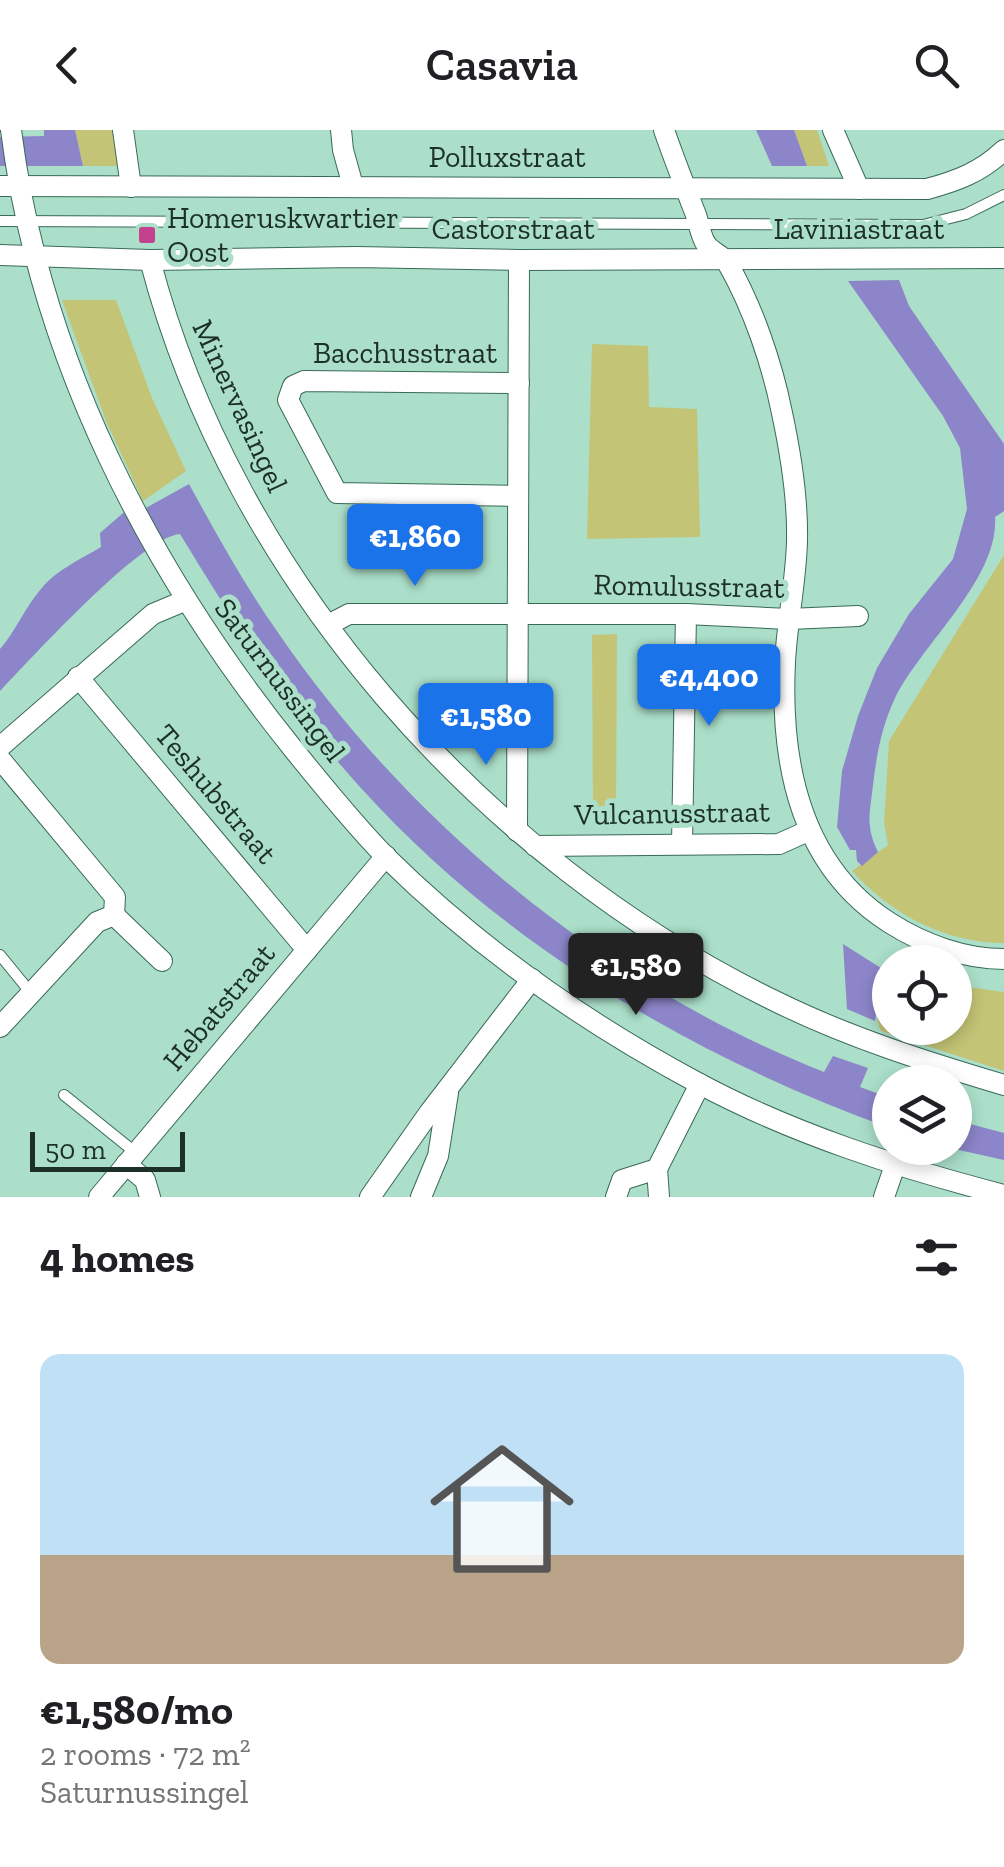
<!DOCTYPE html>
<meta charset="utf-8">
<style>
:root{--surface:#fff;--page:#f2f2f2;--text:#202124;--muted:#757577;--line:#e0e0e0;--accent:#1a73e8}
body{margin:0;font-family:"Zilla Slab",serif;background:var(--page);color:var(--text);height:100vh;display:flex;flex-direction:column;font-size:38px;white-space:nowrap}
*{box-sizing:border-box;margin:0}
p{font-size:32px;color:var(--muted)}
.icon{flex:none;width:55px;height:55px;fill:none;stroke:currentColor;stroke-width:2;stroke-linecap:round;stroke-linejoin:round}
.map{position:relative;height:1067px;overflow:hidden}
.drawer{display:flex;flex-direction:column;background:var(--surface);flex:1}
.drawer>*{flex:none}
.buttons{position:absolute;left:872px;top:815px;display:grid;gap:20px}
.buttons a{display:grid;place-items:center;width:100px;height:100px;border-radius:50%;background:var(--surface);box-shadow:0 5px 15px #0003;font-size:50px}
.scale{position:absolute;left:30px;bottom:25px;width:155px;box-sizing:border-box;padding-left:10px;border:5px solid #1c3028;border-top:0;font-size:28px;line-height:35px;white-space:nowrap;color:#1c3028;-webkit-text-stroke:8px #abdfc9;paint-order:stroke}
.price{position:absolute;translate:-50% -85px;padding:0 22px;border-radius:10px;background:var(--accent);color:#fff;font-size:32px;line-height:65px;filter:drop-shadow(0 2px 5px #0008)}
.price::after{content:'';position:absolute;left:50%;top:60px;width:30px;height:22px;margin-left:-15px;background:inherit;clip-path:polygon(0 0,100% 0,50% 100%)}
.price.active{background:#222;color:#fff}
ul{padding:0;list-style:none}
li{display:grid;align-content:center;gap:20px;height:530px;padding:0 40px}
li+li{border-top:2px solid var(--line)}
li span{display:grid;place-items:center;height:310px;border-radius:20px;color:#555}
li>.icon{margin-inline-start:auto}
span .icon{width:180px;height:180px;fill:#fffc;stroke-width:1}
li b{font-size:42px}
h2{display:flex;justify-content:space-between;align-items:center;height:120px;padding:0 40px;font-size:42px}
header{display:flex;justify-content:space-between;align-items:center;height:130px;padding:0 40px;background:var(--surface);font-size:45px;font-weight:600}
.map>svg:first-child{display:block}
.green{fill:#c4c476}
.water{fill:#8c85c9}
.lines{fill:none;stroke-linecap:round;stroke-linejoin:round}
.service-casing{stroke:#396a58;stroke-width:12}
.minor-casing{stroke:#396a58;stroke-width:22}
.service{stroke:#fff;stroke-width:10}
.minor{stroke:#fff;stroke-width:20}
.poi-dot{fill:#c2428d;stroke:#abdfc9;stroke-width:4}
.labels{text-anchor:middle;stroke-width:10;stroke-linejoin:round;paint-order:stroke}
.street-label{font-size:30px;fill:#1c3028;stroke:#abdfc9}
.poi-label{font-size:30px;fill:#1c3028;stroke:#abdfc9;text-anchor:start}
</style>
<header><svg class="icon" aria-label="back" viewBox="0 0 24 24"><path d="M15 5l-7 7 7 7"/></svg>Casavia<svg class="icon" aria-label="search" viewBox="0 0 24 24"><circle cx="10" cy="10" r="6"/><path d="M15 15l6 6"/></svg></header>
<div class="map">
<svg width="1004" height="1067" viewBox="0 0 1004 1067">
<rect width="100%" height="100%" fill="#abdfc9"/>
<g class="green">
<path d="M75,0H115L121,36H83Z"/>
<path d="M794,0H817L829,36H807Z"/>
<path d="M62,170H116L152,268L186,341L143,371L106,291Z"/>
<path d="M592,214L648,216L649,277L697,279L700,407L587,409Z"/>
<path d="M1004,425V813C945,813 891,784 852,741L888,715L884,693L889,611Z"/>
<path d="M617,504L616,681L593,680L592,505Z"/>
<path d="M890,831L894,832H890V898H955V855L1004,862V941L881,901C872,885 880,847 890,831Z"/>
</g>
<g class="water">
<path d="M44,0H75L83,36H0V7L44,6Z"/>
<path d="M756,0H794L807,36H772Z"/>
<path d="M899,150L909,176L1004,314V381L995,387C999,448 923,513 896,566C882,595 877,622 873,655C870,683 865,695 878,722L862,736L857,731L856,720H850L837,697L842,641L858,586L877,538L909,484L953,429L967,379L960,318L943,286L848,151Z"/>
<path d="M189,354C217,405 245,456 279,504C411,696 606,856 824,942L833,926L868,938L860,957L890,968V998C691,926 504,816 360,657C290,580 234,493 180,404C141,407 32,528 0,561V519C16,501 25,477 41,459C56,440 81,429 101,417L100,403L137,371L144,379Z"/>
<path d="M843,814L884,840L875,891L847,879Z"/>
<path d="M955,990L1004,1003V1030L950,1018H955Z"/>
</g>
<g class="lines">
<defs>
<g id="service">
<path d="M0,91L923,95L966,84L1004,65"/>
<path d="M0,825L31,863"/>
<path d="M64,965L136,1023"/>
</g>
<g id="minor">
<path d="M11,0C40,230 150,441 294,620C323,656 353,693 385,726C476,816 586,893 698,953C793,1004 900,1038 1004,1065"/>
<path d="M123,0L131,57"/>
<path d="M341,0L343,20L353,56"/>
<path d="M664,0C674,29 685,57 696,85C699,94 701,107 706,114C711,122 723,125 728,134C753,178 772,233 782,283C791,325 798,368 797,411C796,452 787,492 785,532C780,632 800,736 890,793C923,814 964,829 1004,829"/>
<path d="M833,0L859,59"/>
<path d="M0,56L927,59C957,51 981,42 1004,20"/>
<path d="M0,125L150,130L356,127L519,130L1004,128"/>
<path d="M150,130C233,448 483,730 777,872C850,908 927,932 1004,955"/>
<path d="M518,366L337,363L288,270L293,256L304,251L519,253"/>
<path d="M328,495L349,484H686L789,489L858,486"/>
<path d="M78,547L307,820"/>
<path d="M0,617L153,484L184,471"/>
<path d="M0,629L115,767L114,785"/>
<path d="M517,701L519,130"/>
<path d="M682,714L686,484"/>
<path d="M535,716L779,714L808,701"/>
<path d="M0,897L97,792L114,785L162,831"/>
<path d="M922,952L928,932"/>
<path d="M126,1034L145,1050L150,1067"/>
<path d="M657,1039L659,1067"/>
<path d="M99,1067L386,726"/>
<path d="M370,1067L429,983L532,849"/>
<path d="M421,1067L438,1026L448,963"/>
<path d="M616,1067L622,1050L657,1039L700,954"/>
<path d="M884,1067L901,1018"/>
</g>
</defs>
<use href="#service" class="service-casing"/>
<use href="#minor" class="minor-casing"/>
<use href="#service" class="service"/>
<use href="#minor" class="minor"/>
</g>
<rect class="poi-dot" x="137" y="95" width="20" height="20" rx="5"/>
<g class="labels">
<g class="street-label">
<text x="507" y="37">Polluxstraat</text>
<text x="513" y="109">Castorstraat</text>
<text x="859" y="109">Laviniastraat</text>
<text x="405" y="233">Bacchusstraat</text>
<text transform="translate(240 276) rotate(65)" y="10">Minervasingel</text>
<text transform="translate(689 456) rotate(1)" y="10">Romulusstraat</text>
<text transform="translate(280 550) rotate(53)" y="10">Saturnussingel</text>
<text transform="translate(216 664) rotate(50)" y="10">Teshubstraat</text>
<text transform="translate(672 683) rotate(-1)" y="10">Vulcanusstraat</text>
<text transform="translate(219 877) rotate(-50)" y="10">Hebatstraat</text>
</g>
<g class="poi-label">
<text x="167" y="98">Homeruskwartier<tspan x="167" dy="34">Oost</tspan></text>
</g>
</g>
</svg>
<div class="buttons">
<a><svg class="icon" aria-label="locate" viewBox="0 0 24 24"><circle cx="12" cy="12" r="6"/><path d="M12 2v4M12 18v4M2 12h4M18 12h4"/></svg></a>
<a><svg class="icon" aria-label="layers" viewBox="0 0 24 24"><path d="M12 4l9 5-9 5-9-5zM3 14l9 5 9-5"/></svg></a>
</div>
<div class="scale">50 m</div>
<b class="price" style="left:415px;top:459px">€1,860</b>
<b class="price" style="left:709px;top:599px">€4,400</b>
<b class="price" style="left:486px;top:638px">€1,580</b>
<b class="price active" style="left:636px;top:888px">€1,580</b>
</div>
<section class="drawer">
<h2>4 homes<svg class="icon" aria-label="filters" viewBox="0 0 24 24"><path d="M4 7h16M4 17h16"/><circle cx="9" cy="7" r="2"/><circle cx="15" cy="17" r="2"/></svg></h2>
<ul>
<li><span style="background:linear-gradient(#bfe0f5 65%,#b9a48a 0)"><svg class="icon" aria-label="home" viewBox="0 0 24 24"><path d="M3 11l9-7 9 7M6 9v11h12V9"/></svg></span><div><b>€1,580/mo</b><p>2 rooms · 72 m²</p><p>Saturnussingel</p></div></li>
</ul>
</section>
